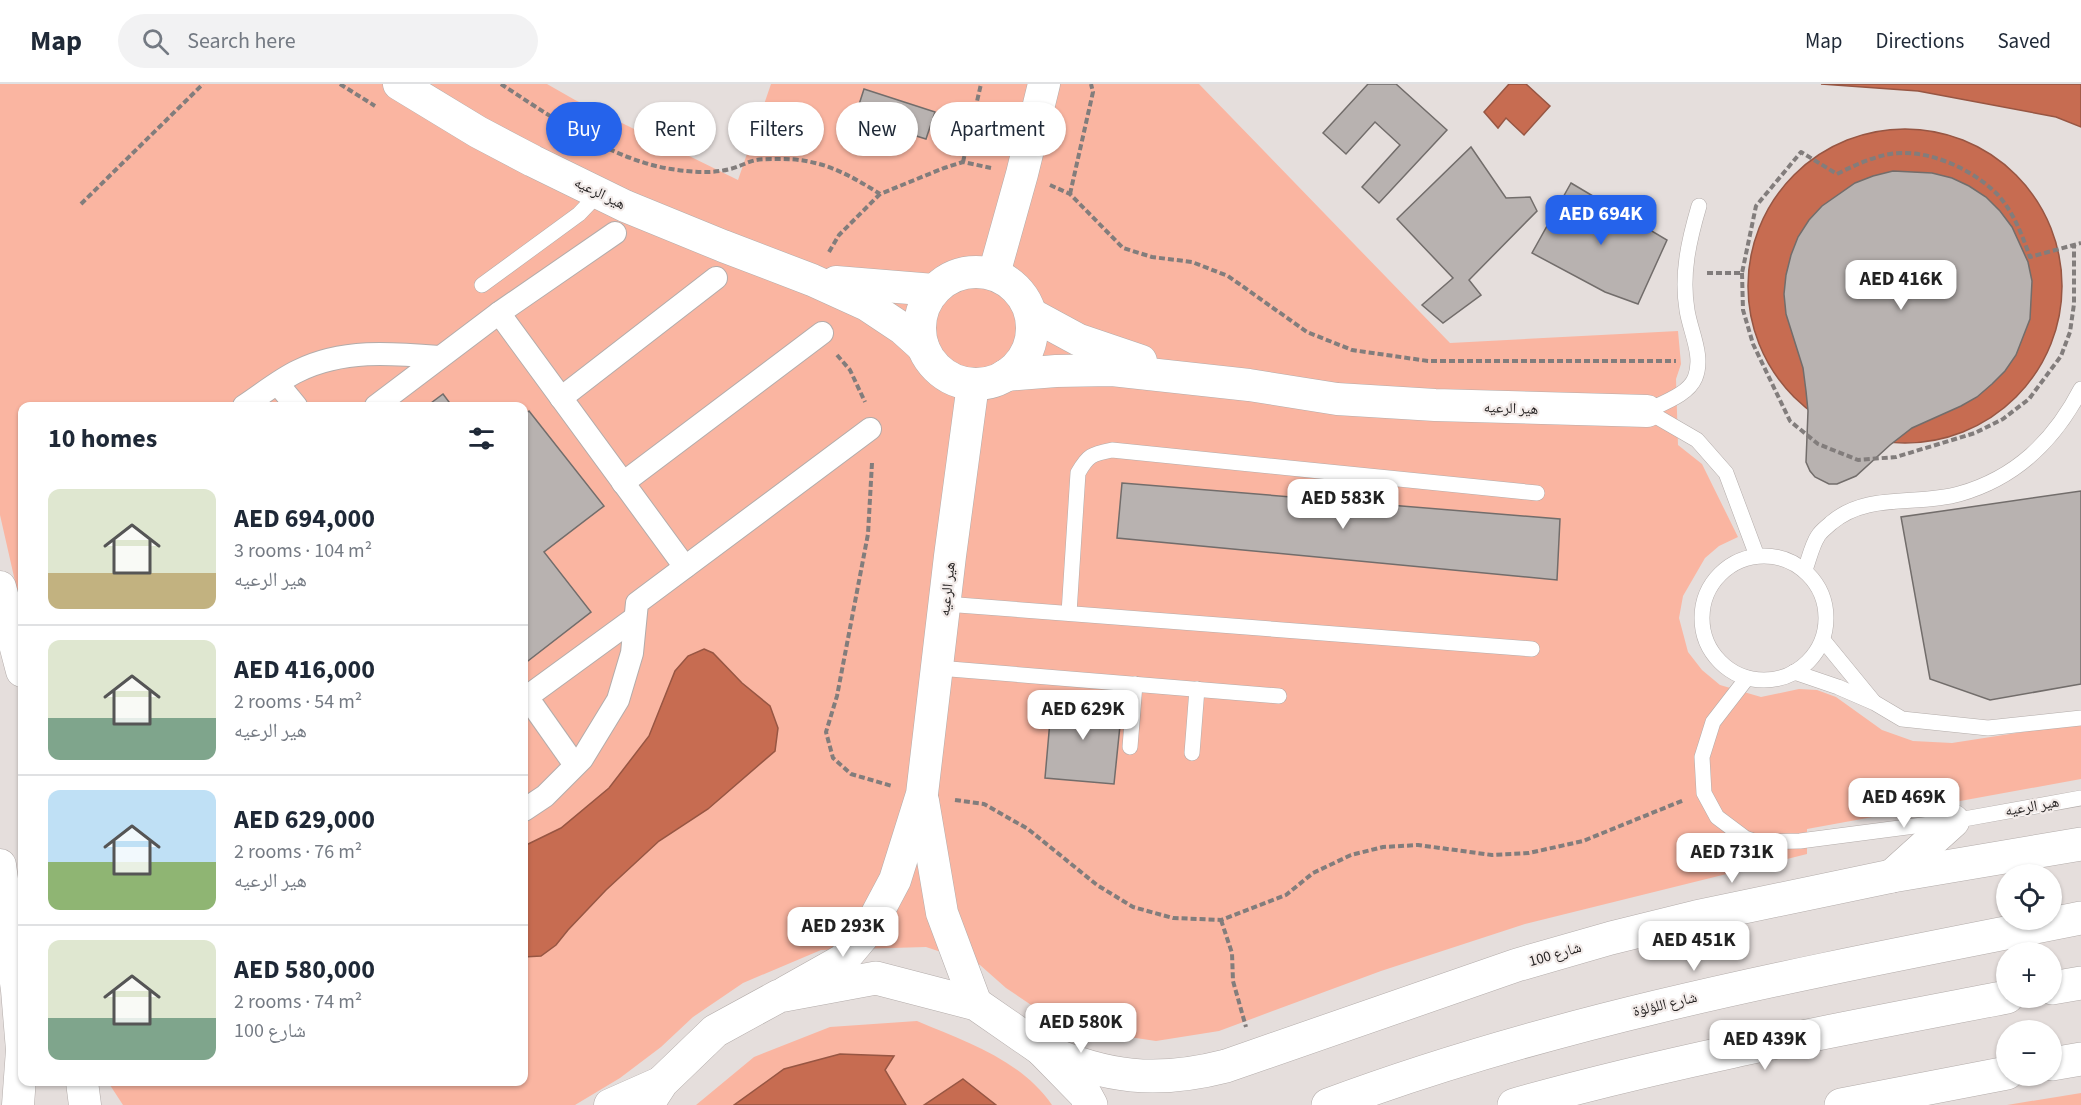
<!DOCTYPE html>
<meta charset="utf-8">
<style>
:root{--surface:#fff;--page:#f2f2f3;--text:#1f2937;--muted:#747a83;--line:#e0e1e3;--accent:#2563eb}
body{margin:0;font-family:"Source Sans 3","Noto Naskh Arabic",sans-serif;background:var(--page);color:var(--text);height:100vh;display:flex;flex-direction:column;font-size:22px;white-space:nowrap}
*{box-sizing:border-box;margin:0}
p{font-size:20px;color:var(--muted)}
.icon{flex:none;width:33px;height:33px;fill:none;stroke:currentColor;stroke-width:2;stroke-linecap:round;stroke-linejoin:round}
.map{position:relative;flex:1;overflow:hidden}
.side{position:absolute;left:18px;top:318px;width:510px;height:684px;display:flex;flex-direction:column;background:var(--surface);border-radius:12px;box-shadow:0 2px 4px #0004}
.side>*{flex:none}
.top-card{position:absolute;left:546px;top:18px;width:570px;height:54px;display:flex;gap:12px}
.controls{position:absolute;left:1996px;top:780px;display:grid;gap:12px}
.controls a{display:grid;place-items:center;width:66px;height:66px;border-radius:50%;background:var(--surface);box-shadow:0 2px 4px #0004;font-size:30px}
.price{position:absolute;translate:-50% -51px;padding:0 14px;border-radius:12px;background:#fff;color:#222;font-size:20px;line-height:39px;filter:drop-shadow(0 2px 3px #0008)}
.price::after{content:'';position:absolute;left:50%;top:36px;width:18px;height:14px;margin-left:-9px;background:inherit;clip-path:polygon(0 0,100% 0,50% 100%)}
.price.active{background:var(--accent);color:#fff}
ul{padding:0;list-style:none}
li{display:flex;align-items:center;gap:18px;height:150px;padding:0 30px}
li+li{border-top:2px solid var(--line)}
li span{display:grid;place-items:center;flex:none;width:168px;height:120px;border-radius:12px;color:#555}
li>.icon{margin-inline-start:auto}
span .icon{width:72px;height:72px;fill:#fffc;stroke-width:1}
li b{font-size:26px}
h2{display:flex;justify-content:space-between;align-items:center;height:72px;padding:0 30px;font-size:26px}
.pill{padding:0 21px;border-radius:27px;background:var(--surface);box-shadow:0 2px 4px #0004;font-size:21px;line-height:54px}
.pill.active{background:var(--accent);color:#fff}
header{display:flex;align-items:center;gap:36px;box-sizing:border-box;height:84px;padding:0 30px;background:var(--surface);border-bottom:2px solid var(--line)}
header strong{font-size:28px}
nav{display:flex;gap:33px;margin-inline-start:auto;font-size:21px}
.search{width:420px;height:54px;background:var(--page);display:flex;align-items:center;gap:15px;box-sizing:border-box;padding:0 21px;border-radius:33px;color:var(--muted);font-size:22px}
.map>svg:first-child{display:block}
.green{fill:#fab5a1}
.water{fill:#c76c51;stroke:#975643;stroke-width:1.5}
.building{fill:#b8b2b0;stroke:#726d6b;stroke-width:1.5}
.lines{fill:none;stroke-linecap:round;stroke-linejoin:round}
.service-casing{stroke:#b3acaa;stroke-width:16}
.pedestrian-casing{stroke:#b3acaa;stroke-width:24}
.minor-casing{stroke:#b3acaa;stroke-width:33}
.tertiary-casing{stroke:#b3acaa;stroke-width:34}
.secondary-casing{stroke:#b3acaa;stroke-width:34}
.path{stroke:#827d7c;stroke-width:4;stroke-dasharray:6 3;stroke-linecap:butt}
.service{stroke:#fff;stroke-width:15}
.pedestrian{stroke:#fff;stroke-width:22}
.minor{stroke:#fff;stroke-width:32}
.tertiary{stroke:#fff;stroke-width:33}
.secondary{stroke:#fff;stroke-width:33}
.labels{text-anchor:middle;stroke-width:4.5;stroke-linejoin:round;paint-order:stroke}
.street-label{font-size:15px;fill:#262323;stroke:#f2ebe9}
</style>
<header>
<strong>Map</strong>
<div class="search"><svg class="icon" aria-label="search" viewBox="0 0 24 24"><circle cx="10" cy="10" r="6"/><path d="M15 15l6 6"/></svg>Search here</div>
<nav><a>Map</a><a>Directions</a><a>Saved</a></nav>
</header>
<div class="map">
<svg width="2081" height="1021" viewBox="0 0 2081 1021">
<rect width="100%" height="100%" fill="#e5dedc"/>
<g class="green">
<path d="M0,0H547L575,16L738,96L771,0H1199L1450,259L1678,247L1681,280L1676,295L1678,361L1702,380L1738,453L1719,462L1705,474L1683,512L1679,534L1688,568L1702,586L1720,601L1761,613L1799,605L1817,606L1836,613L1882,646L1913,657L1952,659L2081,639V695L1807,745V770L1525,840L1381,887L1219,947L1156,957L1109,950L1078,942L1043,929L1006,904L980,881L926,863L821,866L743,899L693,933L661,963L620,994L575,1021H123L108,998H524V322H22V528L0,431Z"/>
<path d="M917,937C966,958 1020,975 1052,1021H696L754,973L830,943Z"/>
<path d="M2081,1009V1021H2007Z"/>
</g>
<g class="water">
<path d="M1509,0H1526L1550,22L1524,51L1506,34L1498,44L1484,28Z"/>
<path d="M1821,0H2081V43L2056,33L1918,7Z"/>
<circle cx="1905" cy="202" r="157"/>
<path d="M704,565L713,569L742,599L770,622L778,644L775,667L708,725L659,757L606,806L568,846L556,861L541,872L524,873V762L561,744L609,704L649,652L675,587L688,572Z"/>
<path d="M840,970L894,972L885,986L906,1021H734L784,985Z"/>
<path d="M963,995L996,1021H924Z"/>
</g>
<g class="building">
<path d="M1368,0H1396L1447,46L1379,119L1362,103L1400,61L1375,38L1346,70L1323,49Z"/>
<path d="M864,5L935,28L926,55L855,33Z"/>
<path d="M1471,63L1506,114L1530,113L1537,127L1469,196L1481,211L1443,239L1422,221L1453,194L1397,135Z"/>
<path d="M1893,87L1932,89L1952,94L1969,102L1986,113L2000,127L2012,143L2028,178L2032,197L2030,235L2016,271L2005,287L1992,300L1977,313L1961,322L1912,344L1890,361L1856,392L1837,400H1829L1815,393L1810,387L1806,378L1808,327L1806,307L1803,284L1786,230L1784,210L1786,191L1791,171L1798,153L1809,136L1822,122L1855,99L1873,92Z"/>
<path d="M1571,99L1667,156L1638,220L1605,208L1532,169Z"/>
<path d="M443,310L452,322H427Z"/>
<path d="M529,327L604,422L544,468L591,528L524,580V331Z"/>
<path d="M1122,399L1560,435L1557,496L1117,454Z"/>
<path d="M2081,407V600L1990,616L1930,595L1901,433Z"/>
<path d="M1052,614L1122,622L1114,700L1045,694Z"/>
</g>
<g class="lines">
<defs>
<g id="service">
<path d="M482,201L579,130L599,109"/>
<path d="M1647,327C1662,319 1688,311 1695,294C1704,272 1690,247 1687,226C1681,190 1689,156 1699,122"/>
<path d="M1647,327L1697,356L1726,389L1757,472"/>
<circle cx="1764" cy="534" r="62"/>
<path d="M1805,486C1809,475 1812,461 1818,452C1821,447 1827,443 1831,439C1867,408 1917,422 1959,410C2016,394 2054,357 2081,305"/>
<path d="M945,520L1532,565"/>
<path d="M1069,529L1078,389C1088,371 1092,370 1112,366L1537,409"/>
<path d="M1823,556L1873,617"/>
<path d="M938,584L1279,612"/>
<path d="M1794,588L1838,603L1875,619L1902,635L1988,644L2081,634"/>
<path d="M1747,594L1713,638L1702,673L1704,709L1717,733L1745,754L1757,758L1800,757L1953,737L2081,714"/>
<path d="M1130,663L1135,600"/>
<path d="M1192,669L1197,605"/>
</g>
<g id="pedestrian">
<path d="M499,229L685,483"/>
<path d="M278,300L296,322"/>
<path d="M561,314L716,194"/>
<path d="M244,322C261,311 279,296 298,287C342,265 391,269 439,273"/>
<path d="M376,322L499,229L615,149"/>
<path d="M623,399L822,249"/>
<path d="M527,613L575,681"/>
<path d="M524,615L635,534"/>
<path d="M524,726L545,712L582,675L618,616L632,569L637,519L870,345"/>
</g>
<g id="minor">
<path d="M399,0L478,48L533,77L625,122L723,162L812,196L867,221L903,245L923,263"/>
<circle cx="976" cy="244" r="56"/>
<path d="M994,190L1022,90L1044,0"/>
<path d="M836,198L934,206"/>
<path d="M1031,230L1079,256L1141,277"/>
<path d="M1006,291L1056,287L1112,286L1249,301L1337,315L1435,321L1647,327"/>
<path d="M0,503L22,587"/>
<path d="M923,717L942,829L976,920"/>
<path d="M0,781L17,906L22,966L18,1021"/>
<path d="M786,908L843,876L869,845L895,796L922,710L950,472L973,300"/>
<path d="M82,998L85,1021"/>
<path d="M610,1021L662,998"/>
</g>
<g id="tertiary">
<path d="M1892,792L1953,737"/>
<path d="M1041,965C1107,994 1156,1000 1226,982L1517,881L1611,854L1696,833L1892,792L2081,760"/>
<path d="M2052,980L2081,975"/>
<path d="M1841,1021L2007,989"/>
</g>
<g id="secondary">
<path d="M2052,904L2081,899"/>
<path d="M647,1021L662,998L715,947L779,912L876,894L976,920L1041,965L1085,1010L1091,1021"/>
<path d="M1328,1021C1572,930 1827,885 2081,834"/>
<path d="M1514,1021C1676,975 1842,945 2007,913"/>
</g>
</defs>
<use href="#service" class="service-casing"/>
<use href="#pedestrian" class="pedestrian-casing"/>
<use href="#minor" class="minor-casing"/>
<use href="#tertiary" class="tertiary-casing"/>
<use href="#secondary" class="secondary-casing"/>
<g class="path">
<path d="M340,0L375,22"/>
<path d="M501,0C550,32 612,76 671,85C691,88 710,90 730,85C739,83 747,78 756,76C763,75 771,75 778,75C819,74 847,89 880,110L944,84L963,78L991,84"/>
<path d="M963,78L981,0"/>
<path d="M1050,101L1070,110L1123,164L1152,173L1192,178L1228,192L1307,248L1352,266L1428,277H1676"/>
<path d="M1070,110L1093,8L1091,0"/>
<path d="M81,120L203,0"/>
<path d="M829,168L839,151L880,110"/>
<path d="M1707,189H1742L1756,122L1801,68L1837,90C1853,82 1868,75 1885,71C1923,62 1972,84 1998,111C2014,129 2022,151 2030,173L2081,159"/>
<path d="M1742,189L1743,226L1753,260L1790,337L1818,360L1858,376L1896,373L1975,349L2003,335L2029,315L2061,272L2070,248L2074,220V161"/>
<path d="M837,271L850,286L865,318"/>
<path d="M872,379L868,450L837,612L826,648L833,674L851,690L892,702"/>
<path d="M955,716L984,720L1028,745L1097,801L1133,823L1173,834L1221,836L1286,811L1313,789L1351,771L1383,763L1418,761L1492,771L1529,769L1583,757L1684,716"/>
<path d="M1221,836L1232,869L1233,897L1246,943"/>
</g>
<use href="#service" class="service"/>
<use href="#pedestrian" class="pedestrian"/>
<use href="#minor" class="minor"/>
<use href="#tertiary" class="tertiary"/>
<use href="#secondary" class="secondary"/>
</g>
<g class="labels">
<g class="street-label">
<text transform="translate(600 109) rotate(26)" y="5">هير الرعيه</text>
<text transform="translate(1511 324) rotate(2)" y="5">هير الرعيه</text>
<text transform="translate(947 505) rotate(-84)" y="5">هير الرعيه</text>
<text transform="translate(2032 722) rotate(-10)" y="5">هير الرعيه</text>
<text transform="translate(1555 870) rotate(-16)" y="5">شارع 100</text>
<text transform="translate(1665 920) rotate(-13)" y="5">شارع اللؤلؤة</text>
</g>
</g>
</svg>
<div class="controls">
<a><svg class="icon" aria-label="locate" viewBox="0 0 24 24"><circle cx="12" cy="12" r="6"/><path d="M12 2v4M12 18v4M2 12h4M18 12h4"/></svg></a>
<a>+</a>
<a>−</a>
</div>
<b class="price active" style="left:1601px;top:162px">AED 694K</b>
<b class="price" style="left:1901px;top:227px">AED 416K</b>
<b class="price" style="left:1343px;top:446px">AED 583K</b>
<b class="price" style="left:1083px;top:657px">AED 629K</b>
<b class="price" style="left:1904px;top:745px">AED 469K</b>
<b class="price" style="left:1732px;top:800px">AED 731K</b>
<b class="price" style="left:843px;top:874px">AED 293K</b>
<b class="price" style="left:1694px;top:888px">AED 451K</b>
<b class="price" style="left:1081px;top:970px">AED 580K</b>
<b class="price" style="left:1765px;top:987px">AED 439K</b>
<div class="top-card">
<a class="pill active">Buy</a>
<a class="pill">Rent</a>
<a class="pill">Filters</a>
<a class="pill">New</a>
<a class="pill">Apartment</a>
</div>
<section class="side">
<h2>10 homes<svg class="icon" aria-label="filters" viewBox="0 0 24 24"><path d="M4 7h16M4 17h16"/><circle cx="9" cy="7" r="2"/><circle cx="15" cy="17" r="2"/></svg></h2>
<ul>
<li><span style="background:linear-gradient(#dfe7d0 70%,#c2b280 0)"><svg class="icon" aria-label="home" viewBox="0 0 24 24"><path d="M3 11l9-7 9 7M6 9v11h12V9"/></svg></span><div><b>AED 694,000</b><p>3 rooms · 104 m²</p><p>هير الرعيه</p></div></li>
<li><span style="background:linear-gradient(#dfe7d0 65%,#7fa58c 0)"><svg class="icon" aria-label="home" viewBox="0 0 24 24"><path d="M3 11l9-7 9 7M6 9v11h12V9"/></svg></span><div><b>AED 416,000</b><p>2 rooms · 54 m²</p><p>هير الرعيه</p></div></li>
<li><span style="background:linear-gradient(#bfe0f5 60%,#8fb573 0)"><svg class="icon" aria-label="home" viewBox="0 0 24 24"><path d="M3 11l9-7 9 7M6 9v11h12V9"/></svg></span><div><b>AED 629,000</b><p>2 rooms · 76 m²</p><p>هير الرعيه</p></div></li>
<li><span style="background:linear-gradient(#dfe7d0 65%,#7fa58c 0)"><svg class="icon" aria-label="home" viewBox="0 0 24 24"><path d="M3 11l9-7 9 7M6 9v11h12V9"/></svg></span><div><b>AED 580,000</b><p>2 rooms · 74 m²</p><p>شارع 100</p></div></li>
</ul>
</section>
</div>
